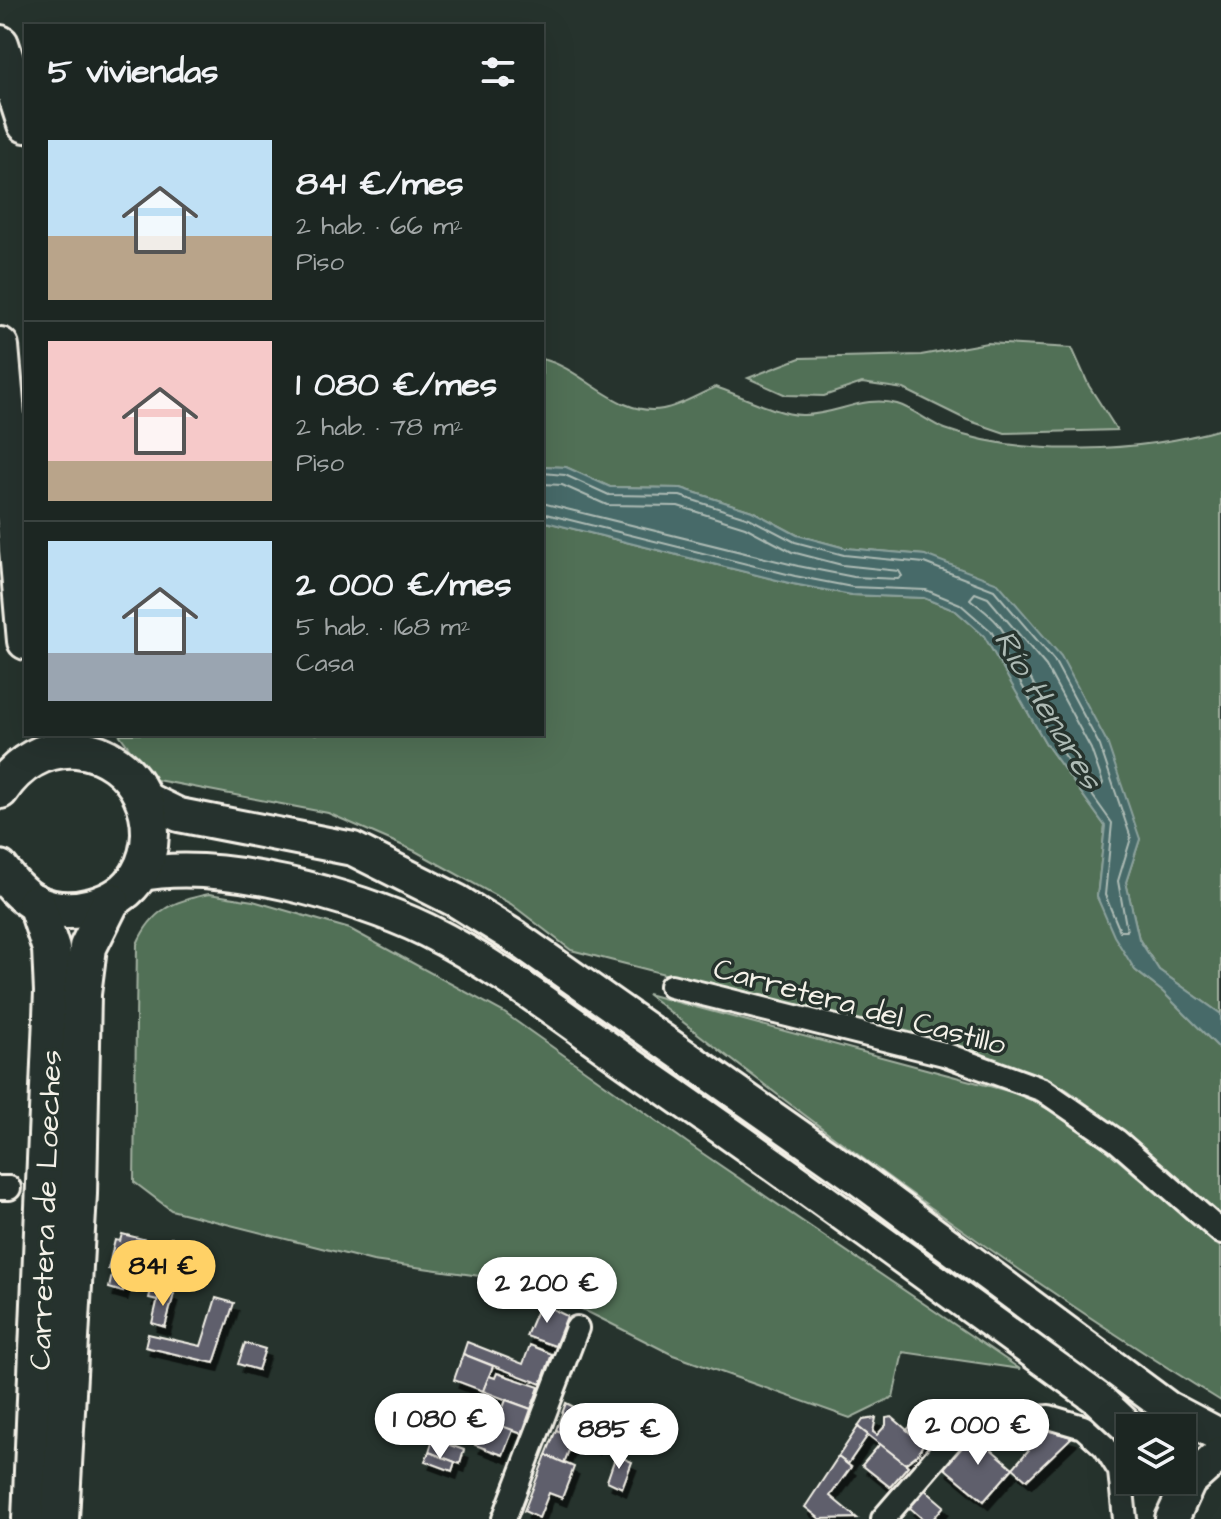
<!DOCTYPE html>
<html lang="es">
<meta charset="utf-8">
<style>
:root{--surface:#1c2622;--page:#252e2a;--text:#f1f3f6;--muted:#a0a5a5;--line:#3a4340;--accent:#ffd166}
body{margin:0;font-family:"Architects Daughter",sans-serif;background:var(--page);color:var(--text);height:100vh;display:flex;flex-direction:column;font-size:30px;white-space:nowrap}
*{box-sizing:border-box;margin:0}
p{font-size:26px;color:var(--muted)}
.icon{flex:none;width:44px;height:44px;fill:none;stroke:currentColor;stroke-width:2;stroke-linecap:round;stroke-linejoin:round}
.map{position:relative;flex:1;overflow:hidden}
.sheet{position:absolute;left:24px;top:24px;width:520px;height:712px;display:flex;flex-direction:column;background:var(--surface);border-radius:0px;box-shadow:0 8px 32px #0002,0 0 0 2px var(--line)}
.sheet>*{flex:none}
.controls{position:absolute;left:1116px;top:1414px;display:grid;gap:16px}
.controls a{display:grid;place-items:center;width:80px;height:80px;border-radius:0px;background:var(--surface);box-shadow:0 8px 32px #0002,0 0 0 2px var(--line);font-size:40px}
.price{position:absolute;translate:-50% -68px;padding:0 18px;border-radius:28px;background:#fff;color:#222;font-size:26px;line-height:52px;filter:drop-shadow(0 2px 4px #0008)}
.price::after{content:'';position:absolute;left:50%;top:48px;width:24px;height:18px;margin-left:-12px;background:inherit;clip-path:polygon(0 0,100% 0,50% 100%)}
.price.active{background:var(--accent);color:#111}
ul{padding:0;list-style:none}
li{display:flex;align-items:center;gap:24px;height:200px;padding:0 24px}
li+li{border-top:2px solid var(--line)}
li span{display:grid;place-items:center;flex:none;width:224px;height:160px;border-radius:0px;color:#555}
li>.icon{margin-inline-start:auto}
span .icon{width:96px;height:96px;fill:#fffc;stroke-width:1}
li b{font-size:34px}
h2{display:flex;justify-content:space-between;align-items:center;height:96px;padding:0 24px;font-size:34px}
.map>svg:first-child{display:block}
.green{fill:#516f57;stroke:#a2b0a0;stroke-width:2}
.water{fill:#466b69;stroke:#8ca19c;stroke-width:2}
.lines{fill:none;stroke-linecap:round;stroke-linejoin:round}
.shore{stroke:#aebbb5;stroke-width:2}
.building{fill:#5f5f6c;stroke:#f4f1e8;stroke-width:2;filter:url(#shadow)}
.minor-casing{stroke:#f4f1e8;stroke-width:28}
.secondary-casing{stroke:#f4f1e8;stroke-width:38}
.primary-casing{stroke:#f4f1e8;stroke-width:42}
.minor{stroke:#26332d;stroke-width:22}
.secondary{stroke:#26332d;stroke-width:32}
.primary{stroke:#26332d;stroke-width:36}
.labels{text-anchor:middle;stroke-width:7;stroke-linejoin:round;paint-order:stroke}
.street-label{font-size:30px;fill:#f4f1e8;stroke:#26332d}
.water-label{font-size:32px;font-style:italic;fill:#aebbb5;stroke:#26332d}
</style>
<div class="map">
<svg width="1221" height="1519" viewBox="0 0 1221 1519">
<defs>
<filter id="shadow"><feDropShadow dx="4.5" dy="8" stdDeviation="0" flood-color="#0009"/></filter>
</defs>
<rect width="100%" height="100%" fill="#26332d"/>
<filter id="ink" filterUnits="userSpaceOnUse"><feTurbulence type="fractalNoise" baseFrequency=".0125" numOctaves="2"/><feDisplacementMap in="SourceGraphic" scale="16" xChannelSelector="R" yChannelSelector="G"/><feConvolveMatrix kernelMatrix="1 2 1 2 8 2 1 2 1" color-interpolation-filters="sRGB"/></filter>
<g filter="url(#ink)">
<g class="green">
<path d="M987,343L1072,348L1089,386L1117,430L1005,433L967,420L904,389L862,383L824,396L786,395L748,378L800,358L921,355Z"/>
<path d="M542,359C583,368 617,418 663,409C680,406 699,394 716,387C739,395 779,415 802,415C834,416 865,394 897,404C914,409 929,423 945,429C1024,458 1141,452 1221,429V1014L1159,970L1139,939L1126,882L1140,839L925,555L845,548L797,535L752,511L681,488L610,487L566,467L542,466Z"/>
<path d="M542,521L793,584L852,595L924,598L956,611L984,635L1046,744L1105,826L1097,897L1135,970L1163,992L1221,1050V1220L1113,1123L1063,1087L977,1054L571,950L511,904L415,851L328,813L152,779L119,734H542Z"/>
<path d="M209,894L253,901L350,929L503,1012L699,1151L1020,1369L903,1352L893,1397L850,1418L673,1355L578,1307L487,1277L373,1261L171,1210L134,1182L137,944C152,909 174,901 209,894Z"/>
<path d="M647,994L1019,1094L1075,1123L1221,1248V1401C1022,1279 831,1138 647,994Z"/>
</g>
<path class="water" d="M542,466L566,467L610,487L681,488L752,511L797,535L845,548L925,555L998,583L1061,656L1107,742L1140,839L1126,882L1139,939L1159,970L1221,1014V1050L1163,992L1135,970L1114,936L1097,897L1105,826L1046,744L984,636L956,611L924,598L852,595L793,584L542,521Z"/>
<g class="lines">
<g class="shore">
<path d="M542,473L565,475L609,495L680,496L749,518L795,542L844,555L924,563L994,590L1054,660L1100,746L1131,838L1118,881L1127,931H1120L1105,895L1112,823L1053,740L991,631L960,604L926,590L852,587L795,576L542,513"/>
<path d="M542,484L562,485L607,505L678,506L745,527L792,552L842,565L899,571L902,576L898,579L854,577L798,566L542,503"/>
<path d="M975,593L988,598L1046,666L1091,749L1103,783L1101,787C1080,782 1020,651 998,624C991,615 979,607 970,599Z"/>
</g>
</g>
<g class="building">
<path d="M122,1234L163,1244L171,1238L158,1300L149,1298L152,1286L126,1279L123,1292L109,1288L113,1270L108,1269L115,1240L120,1241Z"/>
<path d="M160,1290L174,1294L165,1327L152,1323Z"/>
<path d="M216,1298L234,1303L214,1363L145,1347L148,1334L201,1346Z"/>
<path d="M540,1303L567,1316L555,1346L526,1336Z"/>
<path d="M467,1342L523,1364L530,1345L552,1354L541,1384L463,1354Z"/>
<path d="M245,1343L265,1349L258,1370L238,1364Z"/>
<path d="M463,1354L493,1366L483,1391L454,1380Z"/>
<path d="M497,1373L539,1387L531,1409L483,1391L489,1376L495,1378Z"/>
<path d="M506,1400L531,1409L522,1434L465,1413L469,1405L500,1416Z"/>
<path d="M566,1403L606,1423L595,1447L556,1430Z"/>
<path d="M445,1405L513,1430L503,1455L475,1445L480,1432L457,1422L456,1426L447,1427L439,1423Z"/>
<path d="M892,1417L923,1444L918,1454L905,1464L858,1427L863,1420L876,1418L873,1432L877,1435L886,1425V1418Z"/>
<path d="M914,1422L930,1435L923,1444L907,1430Z"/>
<path d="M858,1427L868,1435L848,1464L838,1457Z"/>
<path d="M556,1430L574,1437L564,1463L546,1455Z"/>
<path d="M1046,1430L1072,1437L1027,1480L1013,1468Z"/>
<path d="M972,1433L1013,1468L984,1501L943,1467Z"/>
<path d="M433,1439L464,1450L460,1464L429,1452Z"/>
<path d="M880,1444L908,1466L890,1487L862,1465Z"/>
<path d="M429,1452L455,1462L452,1471L425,1461Z"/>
<path d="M546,1455L574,1467L562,1498L549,1493L539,1518L524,1511Z"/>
<path d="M616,1455L632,1462L622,1488L607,1481Z"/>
<path d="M838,1457L851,1467L830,1496L857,1518L820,1519L805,1507Z"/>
<path d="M924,1489L944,1506L933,1519H923L909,1507Z"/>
</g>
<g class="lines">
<defs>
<g id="minor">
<path d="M671,986L944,1054L1043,1090L1117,1141L1221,1232"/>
<path d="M0,1188H9"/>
<path d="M504,1519L577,1328"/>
<path d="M883,1519L959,1431L977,1422L1049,1417L1083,1427L1105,1447L1120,1471L1125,1519"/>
</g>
<g id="secondary">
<path d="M146,799L179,815L353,849L457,901L515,937L858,1178L1168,1408L1221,1436"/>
<path d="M138,875C218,858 353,895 426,930C503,968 573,1025 643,1073C797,1179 946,1289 1097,1398L1130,1429"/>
<path d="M1172,1519L1189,1482L1221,1453"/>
</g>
<g id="primary">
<path d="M0,44L26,124"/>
<path d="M0,346L26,641"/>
<path d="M0,790C18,763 45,747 77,749C137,755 168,823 139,874C120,907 69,919 35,903C20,895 10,882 0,869"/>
<path d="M31,1519L53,992L51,949L36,903"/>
<path d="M60,1519L78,1194L82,994L88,947L111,901"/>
</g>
</defs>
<use href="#minor" class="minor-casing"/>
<use href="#secondary" class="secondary-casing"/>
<use href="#primary" class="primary-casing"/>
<use href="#minor" class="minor"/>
<use href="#secondary" class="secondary"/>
<use href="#primary" class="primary"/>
</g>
</g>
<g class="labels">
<g class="street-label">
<text transform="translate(860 1006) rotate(15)" y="10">Carretera del Castillo</text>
<text transform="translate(45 1210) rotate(-88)" y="10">Carretera de Loeches</text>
</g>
<g class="water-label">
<text transform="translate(1049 709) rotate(59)" y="11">Río Henares</text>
</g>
</g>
</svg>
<div class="controls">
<a><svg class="icon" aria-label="layers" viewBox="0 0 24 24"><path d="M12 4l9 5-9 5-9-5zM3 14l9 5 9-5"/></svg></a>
</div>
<b class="price active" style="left:163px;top:1308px">841 €</b>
<b class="price" style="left:547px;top:1325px">2 200 €</b>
<b class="price" style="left:440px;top:1461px">1 080 €</b>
<b class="price" style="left:978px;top:1467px">2 000 €</b>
<b class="price" style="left:619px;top:1471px">885 €</b>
<section class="sheet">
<h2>5 viviendas<svg class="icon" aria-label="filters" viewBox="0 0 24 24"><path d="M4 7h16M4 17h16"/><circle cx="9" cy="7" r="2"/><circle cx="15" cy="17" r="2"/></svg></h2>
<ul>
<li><span style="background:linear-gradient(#bfe0f5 60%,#b9a48a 0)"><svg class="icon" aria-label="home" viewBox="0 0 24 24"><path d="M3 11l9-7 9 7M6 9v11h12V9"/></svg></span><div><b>841 €/mes</b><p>2 hab. · 66 m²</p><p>Piso</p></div></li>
<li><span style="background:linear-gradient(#f6c9c9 75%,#b9a48a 0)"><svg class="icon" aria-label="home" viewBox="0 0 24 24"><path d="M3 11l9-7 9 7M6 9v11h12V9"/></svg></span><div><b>1 080 €/mes</b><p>2 hab. · 78 m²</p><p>Piso</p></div></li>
<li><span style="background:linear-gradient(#bfe0f5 70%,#9aa5b1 0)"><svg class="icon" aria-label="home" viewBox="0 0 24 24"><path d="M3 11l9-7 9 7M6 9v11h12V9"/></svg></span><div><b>2 000 €/mes</b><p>5 hab. · 168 m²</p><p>Casa</p></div></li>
</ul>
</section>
</div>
